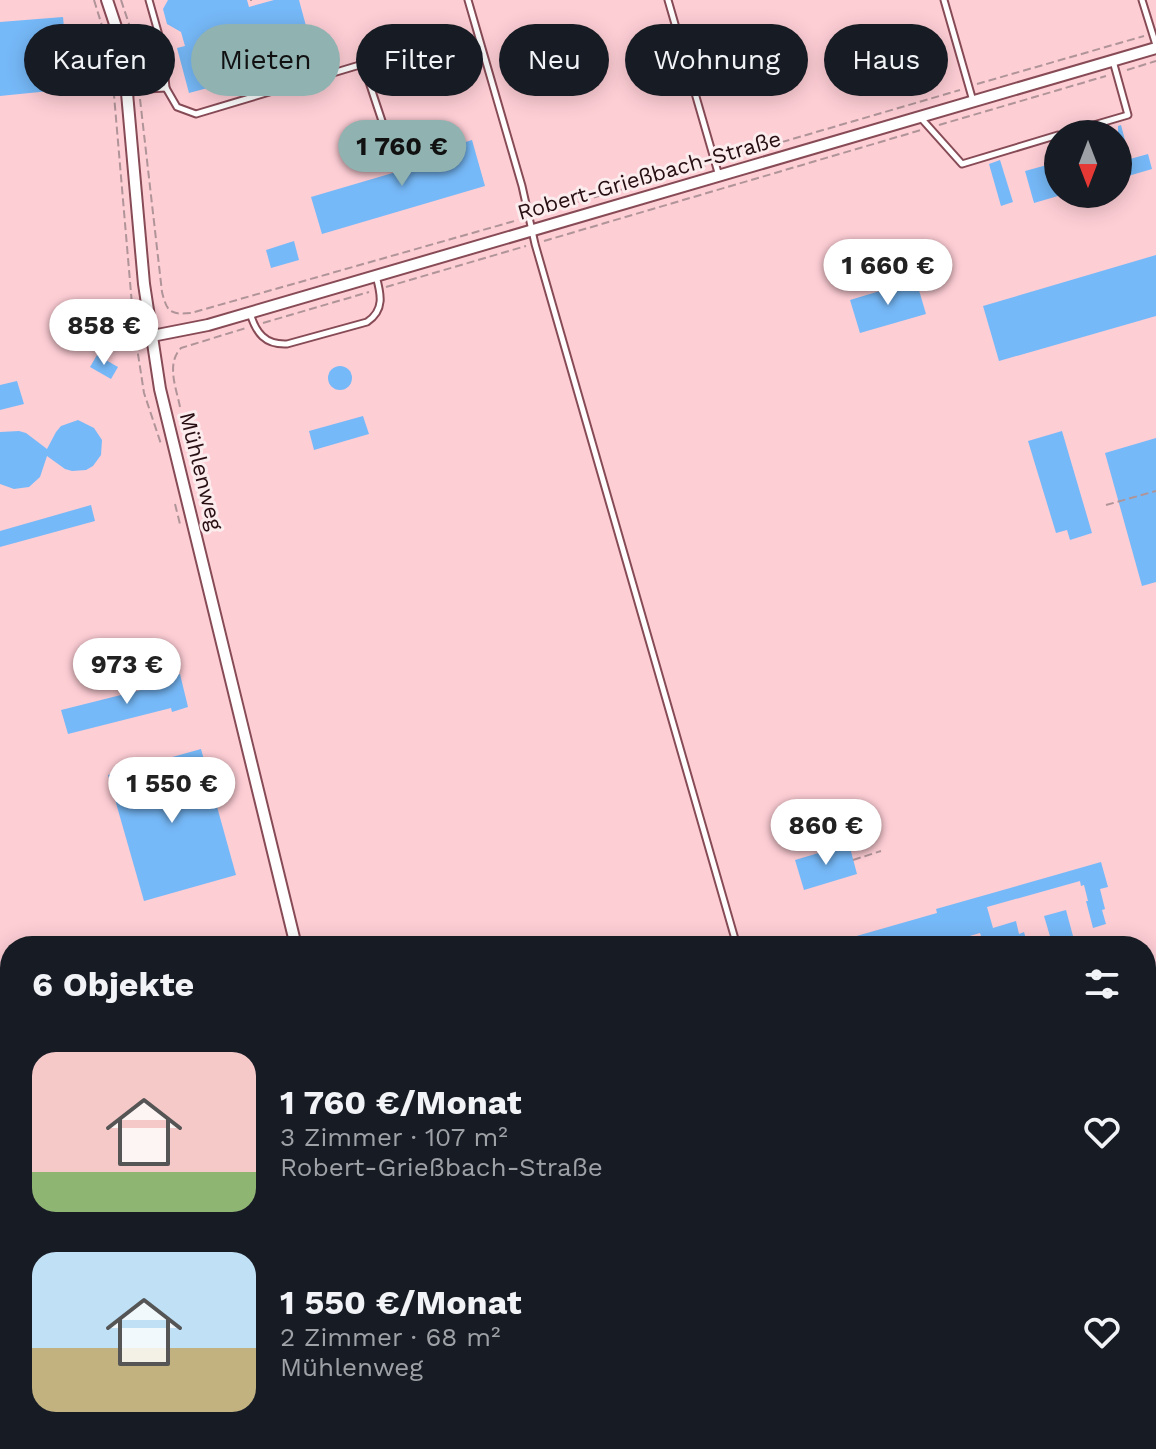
<!DOCTYPE html>
<html lang="de">
<meta charset="utf-8">
<style>
:root{--surface:#171b24;--page:#20242c;--text:#f1f3f6;--muted:#9ea1a6;--accent:#90b3b2}
body{margin:0;font-family:"Work Sans",sans-serif;background:var(--page);color:var(--text);height:100vh;display:flex;flex-direction:column;font-size:30px;white-space:nowrap}
*{box-sizing:border-box;margin:0}
p{font-size:26px;color:var(--muted)}
.icon{flex:none;width:44px;height:44px;fill:none;stroke:currentColor;stroke-width:2;stroke-linecap:round;stroke-linejoin:round}
.map{position:relative;flex:1;overflow:hidden}
.sheet{position:absolute;left:0px;top:936px;width:1156px;height:514px;display:flex;flex-direction:column;background:var(--surface);border-radius:32px 32px 0 0;box-shadow:0 4px 20px #0003}
.sheet>*{flex:none}
.top-card{position:absolute;left:24px;top:24px;width:1108px;height:72px;display:flex;gap:16px}
.needle{width:52px;rotate:180deg}
.tools{position:absolute;left:1044px;top:120px;display:grid;gap:16px}
.tools a{display:grid;place-items:center;width:88px;height:88px;border-radius:50%;background:var(--surface);box-shadow:0 4px 20px #0003;font-size:40px}
.price{position:absolute;translate:-50% -68px;padding:0 18px;border-radius:28px;background:#fff;color:#222;font-size:26px;line-height:52px;filter:drop-shadow(0 2px 4px #0008)}
.price::after{content:'';position:absolute;left:50%;top:48px;width:24px;height:18px;margin-left:-12px;background:inherit;clip-path:polygon(0 0,100% 0,50% 100%)}
.price.current{background:var(--accent);color:#111}
ul{padding:0;list-style:none}
li{display:flex;align-items:center;gap:24px;height:200px;padding:0 32px}
li span{display:grid;place-items:center;flex:none;width:224px;height:160px;border-radius:24px;color:#555}
li>.icon{margin-inline-start:auto}
span .icon{width:96px;height:96px;fill:#fffc;stroke-width:1}
li b{font-size:34px}
h2{display:flex;justify-content:space-between;align-items:center;height:96px;padding:0 32px;font-size:34px}
.chip{padding:0 28px;border-radius:36px;background:var(--surface);box-shadow:0 4px 20px #0003;font-size:28px;line-height:72px}
.chip.current{background:var(--accent);color:#111}
.map>svg:first-child{display:block}
.built{fill:#feced5;fill-rule:evenodd}
.building{fill:#76b9f8}
.lines{fill:none;stroke-linecap:round;stroke-linejoin:round}
.service-casing{stroke:#874b56;stroke-width:9}
.minor-casing{stroke:#874b56;stroke-width:14}
.path{stroke:#af9498;stroke-width:2;stroke-dasharray:8 4;stroke-linecap:butt}
.service{stroke:#fff;stroke-width:5}
.minor{stroke:#fff;stroke-width:10}
.rail-casing{stroke:#4a3236;stroke-width:7}
.rail{stroke:#fbecee;stroke-width:4;stroke-dasharray:12;stroke-linecap:butt}
.labels{text-anchor:middle;stroke-width:6;stroke-linejoin:round;paint-order:stroke}
.street-label{font-size:22px;fill:#260e13;stroke:#fbecee}
</style>
<div class="map">
<svg width="1156" height="1449" viewBox="0 0 1156 1449">
<rect width="100%" height="100%" fill="#f8dbdf"/>
<g class="built">
<path d="M0,0H1156V1449H170L162,1440H1146V946H10V1207L0,1187ZM1058,134H1118V194H1058Z"/>
<path d="M0,1261L10,1275V1440H151L159,1449H0Z"/>
</g>
<g class="building">
<path d="M168,0H247L249,7L274,0H299L315,59L189,93L177,48L185,46L181,32L167,24L163,9Z"/>
<path d="M63,17L68,69L87,67L89,87L0,96V22Z"/>
<path d="M1121,125L1130,159L1148,154L1152,169L1118,179V126Z"/>
<path d="M472,140L485,186L322,234L311,197L413,167L411,158Z"/>
<path d="M1000,160L1013,202L1001,206L989,164Z"/>
<path d="M1058,162V196L1034,203L1025,171Z"/>
<path d="M294,241L299,260L271,268L266,250Z"/>
<path d="M1156,255V316L999,361L983,306Z"/>
<path d="M916,280L926,314L860,333L850,300Z"/>
<path d="M97,355L118,367L111,379L90,367Z"/>
<circle cx="340" cy="378" r="12"/>
<path d="M17,381L24,404L0,410V385Z"/>
<path d="M363,416L369,434L314,450L309,431Z"/>
<path d="M78,420L94,428L102,440L101,455L93,466L86,470L72,471L65,469L47,456L40,477L29,487L14,489L0,484V432L19,431L26,433L47,449L56,432L61,426Z"/>
<path d="M1062,431L1092,533L1070,540L1067,530L1056,533L1028,441Z"/>
<path d="M1156,438V582L1142,586L1105,453Z"/>
<path d="M91,505L95,521L0,547V531Z"/>
<path d="M180,674L188,707L172,712L171,708L68,734L61,710L165,684L163,679Z"/>
<path d="M201,749L236,875L144,901L108,775Z"/>
<path d="M849,844L857,874L804,890L795,860Z"/>
<path d="M1101,862L1108,887L1100,889L1105,909L1102,910L1106,924L1093,928L1086,901H1088L1084,885L1081,886L1080,881L987,907L993,928L1016,921L1019,934L1024,932L1028,946H984L980,933L935,946H855L853,937L937,913L936,909Z"/>
<path d="M1066,910L1073,936L1052,943L1044,916Z"/>
<path d="M1149,1022L1156,1047V1137H1153L1146,1112V1023Z"/>
</g>
<g class="lines">
<defs>
<g id="service">
<path d="M468,0L522,186L535,244L737,946"/>
<path d="M668,0L719,176"/>
<path d="M944,0L973,101"/>
<path d="M1142,0L1156,45"/>
<path d="M166,88L177,107L196,114L363,64L395,160"/>
<path d="M127,93L147,89L166,88L162,46L149,0"/>
<path d="M920,117L962,164L1058,135"/>
<path d="M1063,134L1128,115L1113,61"/>
<path d="M250,313C256,333 265,345 287,344L367,322C385,310 381,294 376,276"/>
</g>
<g id="minor">
<path d="M107,0L119,36L127,93L144,284L160,389L296,946"/>
<path d="M152,336L208,325L1156,48"/>
<path d="M1146,984L1156,981"/>
<path d="M504,1440L506,1449"/>
<path d="M767,1440L774,1444"/>
<path d="M696,1449L727,1440"/>
</g>
</defs>
<use href="#service" class="service-casing"/>
<use href="#minor" class="minor-casing"/>
<g class="path">
<path d="M94,0L108,45"/>
<path d="M121,0L132,33L138,81"/>
<path d="M251,0V1"/>
<path d="M109,55L114,95L134,328L144,393L161,444"/>
<path d="M1127,70L1156,61"/>
<path d="M977,84L1144,36"/>
<path d="M140,99L162,292C167,312 170,315 191,313L518,220"/>
<path d="M939,125L1106,76"/>
<path d="M724,159L960,90"/>
<path d="M536,214L707,165"/>
<path d="M544,241L921,130"/>
<path d="M386,287L526,246"/>
<path d="M263,323L369,292"/>
<path d="M180,407C176,387 166,364 181,348L246,328"/>
<path d="M175,504L180,524"/>
<path d="M1106,505L1156,491"/>
<path d="M853,860L881,851"/>
<path d="M1043,1440L1060,1449"/>
</g>
<use href="#service" class="service"/>
<use href="#minor" class="minor"/>
<defs>
<g id="rail">
<path d="M0,1287L10,1301"/>
<path d="M130,1440L138,1449"/>
</g>
</defs>
<use href="#rail" class="rail-casing"/>
<use href="#rail" class="rail"/>
</g>
<g class="labels">
<g class="street-label">
<text transform="translate(649 175) rotate(-16)" y="8">Robert-Grießbach-Straße</text>
<text transform="translate(202 471) rotate(76)" y="8">Mühlenweg</text>
</g>
</g>
</svg>
<div class="tools">
<a><svg class="needle" viewBox="-14 -14 28 28"><path d="M0-13l5 13h-10z" fill="#e53935"/><path d="M0 13l5-13h-10z" fill="#9ea1a6"/></svg></a>
</div>
<b class="price current" style="left:402px;top:188px">1 760 €</b>
<b class="price" style="left:888px;top:307px">1 660 €</b>
<b class="price" style="left:104px;top:367px">858 €</b>
<b class="price" style="left:127px;top:706px">973 €</b>
<b class="price" style="left:172px;top:825px">1 550 €</b>
<b class="price" style="left:826px;top:867px">860 €</b>
<div class="top-card">
<a class="chip">Kaufen</a>
<a class="chip current">Mieten</a>
<a class="chip">Filter</a>
<a class="chip">Neu</a>
<a class="chip">Wohnung</a>
<a class="chip">Haus</a>
</div>
<section class="sheet">
<h2>6 Objekte<svg class="icon" aria-label="filters" viewBox="0 0 24 24"><path d="M4 7h16M4 17h16"/><circle cx="9" cy="7" r="2"/><circle cx="15" cy="17" r="2"/></svg></h2>
<ul>
<li><span style="background:linear-gradient(#f6c9c9 75%,#8fb573 0)"><svg class="icon" aria-label="home" viewBox="0 0 24 24"><path d="M3 11l9-7 9 7M6 9v11h12V9"/></svg></span><div><b>1 760 €/Monat</b><p>3 Zimmer · 107 m²</p><p>Robert-Grießbach-Straße</p></div><svg class="icon" aria-label="heart" viewBox="0 0 24 24"><path d="M12 20l-8-8c-3-5 5-10 8-4 3-6 11-1 8 4z"/></svg></li>
<li><span style="background:linear-gradient(#bfe0f5 60%,#c2b280 0)"><svg class="icon" aria-label="home" viewBox="0 0 24 24"><path d="M3 11l9-7 9 7M6 9v11h12V9"/></svg></span><div><b>1 550 €/Monat</b><p>2 Zimmer · 68 m²</p><p>Mühlenweg</p></div><svg class="icon" aria-label="heart" viewBox="0 0 24 24"><path d="M12 20l-8-8c-3-5 5-10 8-4 3-6 11-1 8 4z"/></svg></li>
</ul>
</section>
</div>
